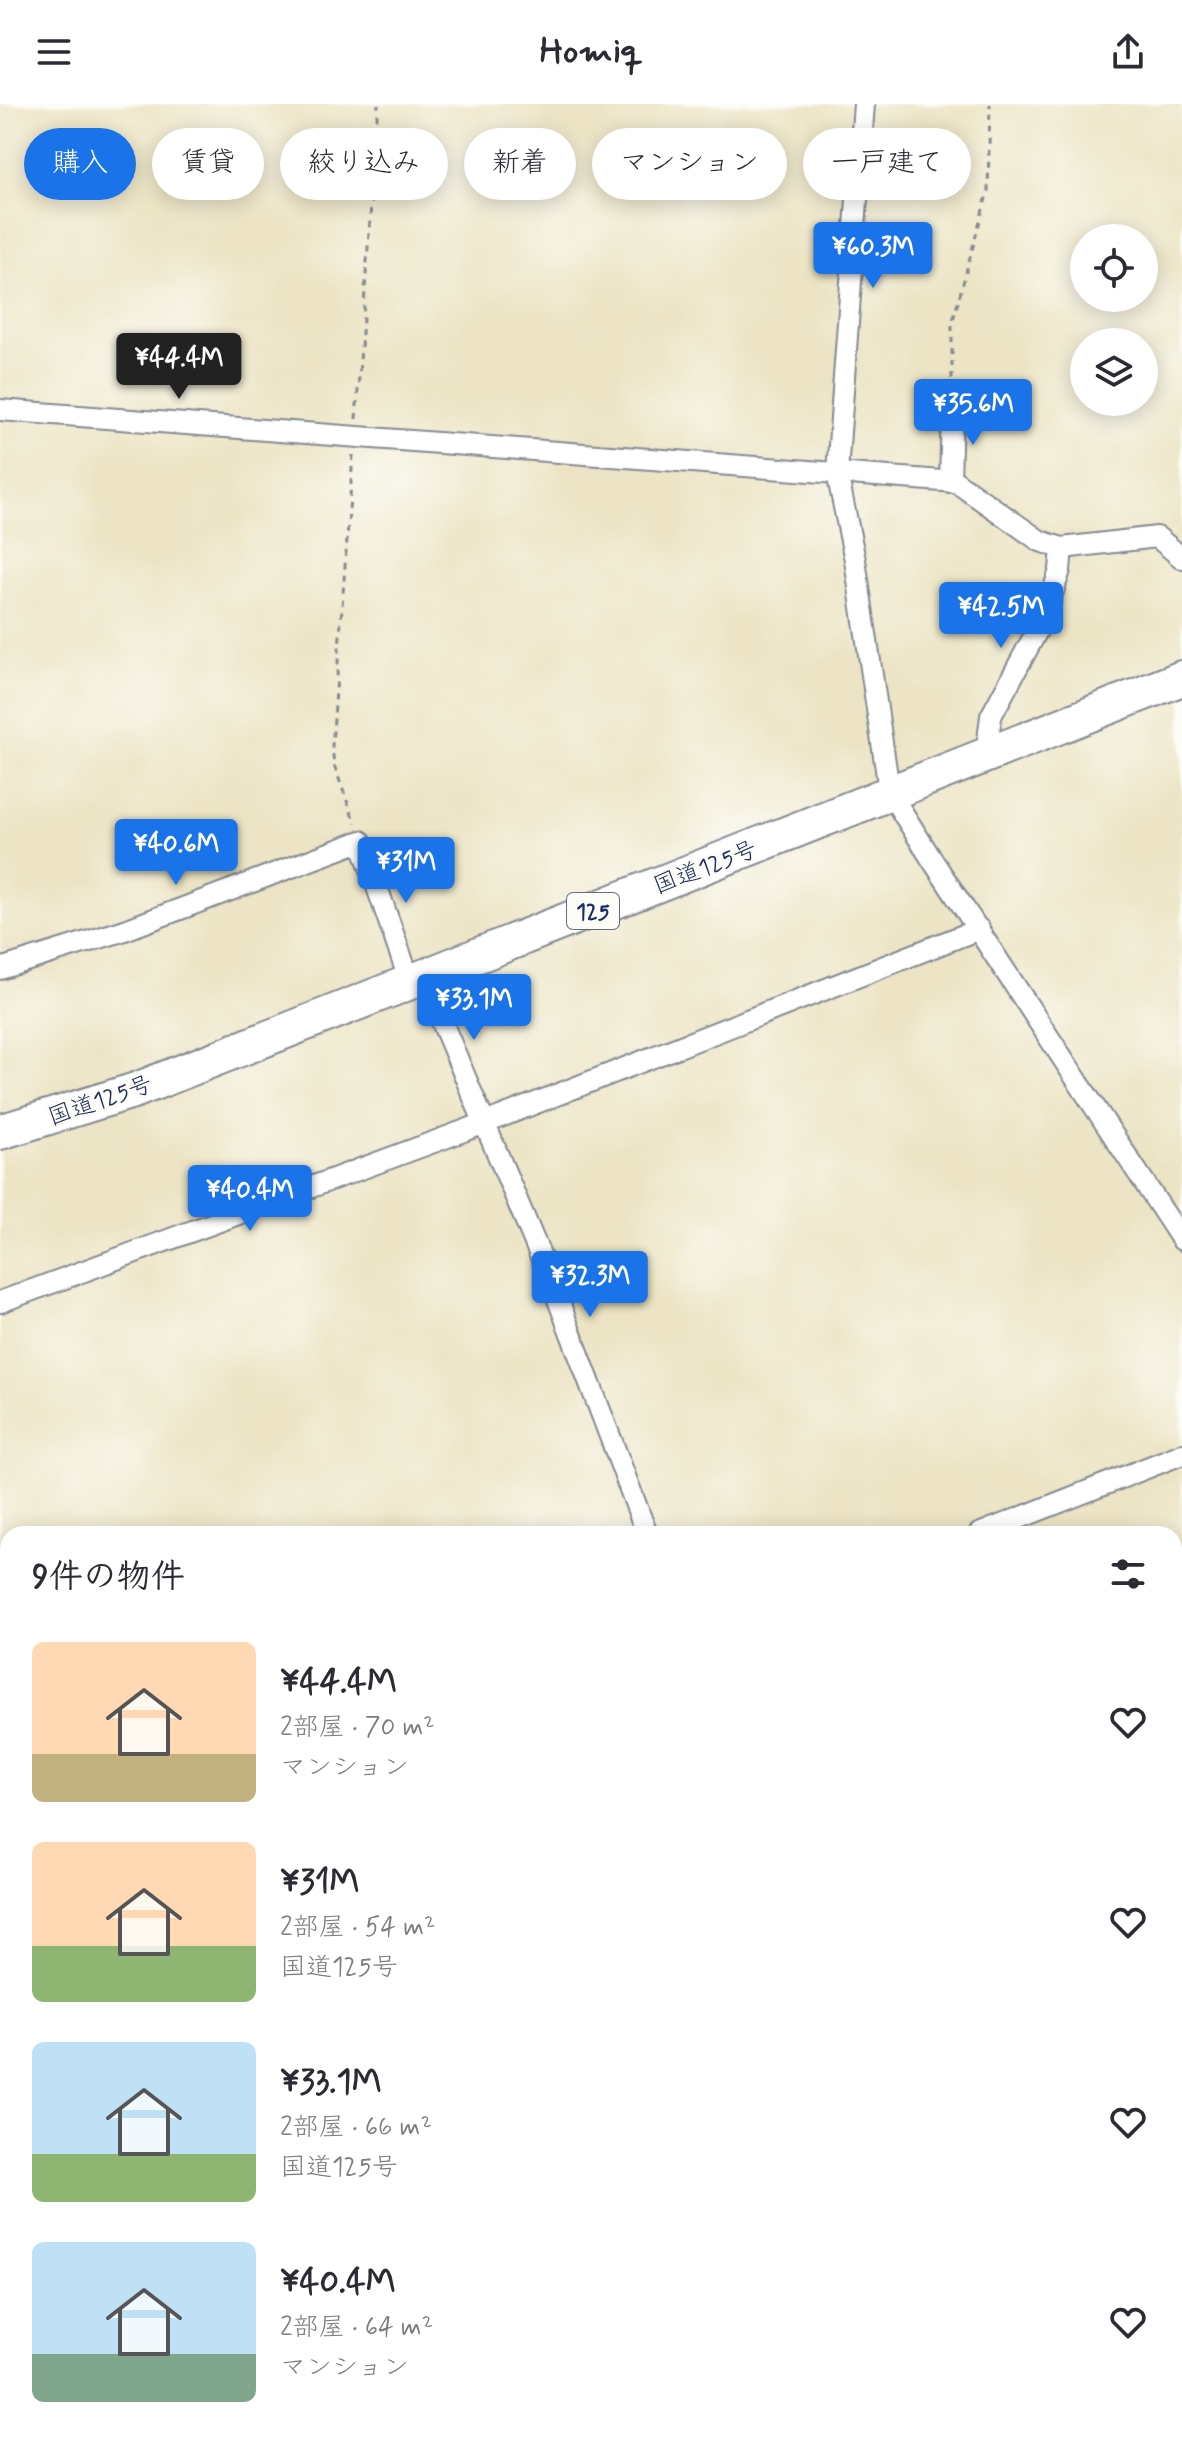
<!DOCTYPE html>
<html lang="ja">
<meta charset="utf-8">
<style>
:root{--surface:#fff;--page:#f2f2f3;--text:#2b2b33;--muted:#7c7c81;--accent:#1a73e8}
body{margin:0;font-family:Mynerve,"Klee One",sans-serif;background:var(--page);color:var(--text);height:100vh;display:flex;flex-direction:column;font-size:30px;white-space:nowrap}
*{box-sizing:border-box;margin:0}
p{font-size:26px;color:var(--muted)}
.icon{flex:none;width:44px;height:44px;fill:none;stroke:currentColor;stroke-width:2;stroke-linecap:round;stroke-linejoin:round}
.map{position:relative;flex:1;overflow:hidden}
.drawer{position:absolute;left:0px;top:1422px;width:1182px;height:914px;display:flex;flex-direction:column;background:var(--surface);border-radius:24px 24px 0 0;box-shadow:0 4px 20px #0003}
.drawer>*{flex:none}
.top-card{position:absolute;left:24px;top:24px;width:1134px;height:72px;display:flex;gap:16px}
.tools{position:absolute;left:1070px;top:120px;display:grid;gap:16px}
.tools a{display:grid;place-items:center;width:88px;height:88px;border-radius:50%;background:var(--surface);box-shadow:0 4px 20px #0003;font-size:40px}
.price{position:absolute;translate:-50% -68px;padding:0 18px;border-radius:8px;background:var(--accent);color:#fff;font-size:26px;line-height:52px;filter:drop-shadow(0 2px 4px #0008)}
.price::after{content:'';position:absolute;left:50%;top:48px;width:24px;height:18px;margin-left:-12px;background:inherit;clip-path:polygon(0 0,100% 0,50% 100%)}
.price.active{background:#222;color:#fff}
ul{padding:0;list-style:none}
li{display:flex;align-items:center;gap:24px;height:200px;padding:0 32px}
li span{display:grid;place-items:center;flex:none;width:224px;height:160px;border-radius:12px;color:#555}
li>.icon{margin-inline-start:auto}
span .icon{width:96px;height:96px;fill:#fffc;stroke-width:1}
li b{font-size:34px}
h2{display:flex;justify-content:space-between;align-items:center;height:96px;padding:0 32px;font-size:34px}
.pill{padding:0 28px;border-radius:36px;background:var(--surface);box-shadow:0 4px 20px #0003;font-size:28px;line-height:72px}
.pill.active{background:var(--accent);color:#fff}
header{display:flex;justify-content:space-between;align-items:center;height:104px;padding:0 32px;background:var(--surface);font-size:36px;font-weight:700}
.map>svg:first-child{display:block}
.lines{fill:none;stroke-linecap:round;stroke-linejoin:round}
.service-casing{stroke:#848a91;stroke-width:14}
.minor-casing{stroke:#848a91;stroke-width:24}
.trunk-casing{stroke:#848a91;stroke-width:38}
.path{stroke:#848a91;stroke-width:3;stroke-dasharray:6 6;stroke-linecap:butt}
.service{stroke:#fff;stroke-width:10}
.minor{stroke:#fff;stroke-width:20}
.trunk{stroke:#fff;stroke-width:34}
.labels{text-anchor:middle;stroke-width:6;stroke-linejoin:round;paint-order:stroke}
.shield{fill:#fdfcf7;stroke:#5f6c8c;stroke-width:2}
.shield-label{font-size:22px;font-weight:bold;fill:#1b2f5e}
.street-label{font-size:24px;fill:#1b2f5e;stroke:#fdfcf7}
</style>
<header><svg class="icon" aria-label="menu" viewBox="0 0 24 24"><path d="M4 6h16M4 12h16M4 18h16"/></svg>Homiq<svg class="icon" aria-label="share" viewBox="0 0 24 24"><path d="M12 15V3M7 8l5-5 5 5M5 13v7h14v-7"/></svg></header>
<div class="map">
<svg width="1182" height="2335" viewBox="0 0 1182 2335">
<rect width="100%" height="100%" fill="#fdfcf7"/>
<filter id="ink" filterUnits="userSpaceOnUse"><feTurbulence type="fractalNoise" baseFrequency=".0125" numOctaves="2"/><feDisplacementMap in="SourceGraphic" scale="16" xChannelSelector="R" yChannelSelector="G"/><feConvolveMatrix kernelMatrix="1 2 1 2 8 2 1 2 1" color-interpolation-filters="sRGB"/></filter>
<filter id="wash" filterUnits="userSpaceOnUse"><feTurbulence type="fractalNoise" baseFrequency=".006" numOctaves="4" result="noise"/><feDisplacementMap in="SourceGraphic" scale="32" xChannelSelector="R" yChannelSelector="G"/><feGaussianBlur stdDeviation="1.8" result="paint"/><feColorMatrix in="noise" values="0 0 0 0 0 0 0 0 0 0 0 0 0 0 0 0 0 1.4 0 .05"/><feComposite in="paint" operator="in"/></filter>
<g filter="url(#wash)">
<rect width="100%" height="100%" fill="#ece4c4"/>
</g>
<g filter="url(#ink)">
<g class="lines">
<defs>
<path id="service" d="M175,2328L176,2335"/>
<g id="minor">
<path d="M864,0L837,369L855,456L888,679L897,700L931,754L1182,1136"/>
<path d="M0,306L956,378L1040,437L1062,444L1157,433L1182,454"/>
<path d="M950,378L952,307"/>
<path d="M986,652L991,612L1045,512L1060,466L1062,444"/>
<path d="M0,865L122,827L361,737L410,878"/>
<path d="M423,873L551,1177L647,1430"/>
<path d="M0,1198L485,1019L979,825"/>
<path d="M979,1430L1182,1350"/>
<path d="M1174,1519L1182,1515"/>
<path d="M0,1797L8,1794"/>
<path d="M0,1958L8,1977"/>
<path d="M191,2328L198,2335"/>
<path d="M375,2328L376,2335"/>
<path d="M1058,2328L1072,2335"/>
<path d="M75,2335L76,2328"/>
<path d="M976,2335L1002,2328"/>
</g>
<path id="trunk" d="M0,1028L136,986L1182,574"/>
</defs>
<use href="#service" class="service-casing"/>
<use href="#minor" class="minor-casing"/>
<use href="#trunk" class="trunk-casing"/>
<g class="path">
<path d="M952,287V220L988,87L990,0"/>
<path d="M356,315L378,0"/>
<path d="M353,351L332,642L334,661L355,719"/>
<path d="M1174,1841L1182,1838"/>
<path d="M0,1935L8,1933"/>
<path d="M0,2105L8,2104"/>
<path d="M1174,2263L1182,2258"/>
</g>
<use href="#service" class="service"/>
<use href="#minor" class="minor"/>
<use href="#trunk" class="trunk"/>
</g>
</g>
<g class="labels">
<rect class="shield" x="567" y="789" width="52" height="36" rx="6"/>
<g class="shield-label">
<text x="593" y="815">125</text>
</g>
<g class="street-label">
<text transform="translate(705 763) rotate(-21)" y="8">国道125号</text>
<text transform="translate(100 996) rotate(-19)" y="8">国道125号</text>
</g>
</g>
</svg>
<div class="tools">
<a><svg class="icon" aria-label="locate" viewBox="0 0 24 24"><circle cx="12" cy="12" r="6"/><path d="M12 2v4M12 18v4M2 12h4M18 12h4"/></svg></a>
<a><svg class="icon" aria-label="layers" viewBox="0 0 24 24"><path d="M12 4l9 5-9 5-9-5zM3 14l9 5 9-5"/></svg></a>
</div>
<b class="price" style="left:873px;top:186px">¥60.3M</b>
<b class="price active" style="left:179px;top:297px">¥44.4M</b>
<b class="price" style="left:973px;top:343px">¥35.6M</b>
<b class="price" style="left:1001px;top:546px">¥42.5M</b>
<b class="price" style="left:176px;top:783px">¥40.6M</b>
<b class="price" style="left:406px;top:801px">¥31M</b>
<b class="price" style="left:474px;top:938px">¥33.1M</b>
<b class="price" style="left:250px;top:1129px">¥40.4M</b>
<b class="price" style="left:590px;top:1215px">¥32.3M</b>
<div class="top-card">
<a class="pill active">購入</a>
<a class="pill">賃貸</a>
<a class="pill">絞り込み</a>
<a class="pill">新着</a>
<a class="pill">マンション</a>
<a class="pill">一戸建て</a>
</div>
<section class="drawer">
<h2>9件の物件<svg class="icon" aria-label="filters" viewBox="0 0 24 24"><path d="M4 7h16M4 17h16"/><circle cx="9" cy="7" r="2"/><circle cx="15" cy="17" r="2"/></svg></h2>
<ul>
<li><span style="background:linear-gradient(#ffd9b3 70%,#c2b280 0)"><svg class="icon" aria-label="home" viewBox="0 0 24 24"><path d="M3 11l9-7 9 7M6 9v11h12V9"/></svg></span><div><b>¥44.4M</b><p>2部屋 · 70 m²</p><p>マンション</p></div><svg class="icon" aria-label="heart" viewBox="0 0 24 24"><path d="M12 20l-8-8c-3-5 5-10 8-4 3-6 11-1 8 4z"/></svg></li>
<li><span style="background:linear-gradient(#ffd9b3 65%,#8fb573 0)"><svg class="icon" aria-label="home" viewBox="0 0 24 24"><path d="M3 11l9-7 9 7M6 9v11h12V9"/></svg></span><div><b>¥31M</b><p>2部屋 · 54 m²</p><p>国道125号</p></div><svg class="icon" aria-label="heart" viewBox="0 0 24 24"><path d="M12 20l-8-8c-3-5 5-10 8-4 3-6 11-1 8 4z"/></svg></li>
<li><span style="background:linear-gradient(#bfe0f5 70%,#8fb573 0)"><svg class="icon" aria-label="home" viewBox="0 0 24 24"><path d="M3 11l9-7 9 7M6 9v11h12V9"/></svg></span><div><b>¥33.1M</b><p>2部屋 · 66 m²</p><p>国道125号</p></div><svg class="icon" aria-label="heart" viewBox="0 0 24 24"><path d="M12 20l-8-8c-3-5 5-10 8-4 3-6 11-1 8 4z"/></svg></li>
<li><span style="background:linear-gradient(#bfe0f5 70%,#7fa58c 0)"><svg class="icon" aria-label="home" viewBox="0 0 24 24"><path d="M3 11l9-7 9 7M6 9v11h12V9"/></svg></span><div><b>¥40.4M</b><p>2部屋 · 64 m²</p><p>マンション</p></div><svg class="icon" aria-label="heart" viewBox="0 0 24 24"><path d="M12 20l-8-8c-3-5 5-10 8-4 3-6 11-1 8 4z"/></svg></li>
</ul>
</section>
</div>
